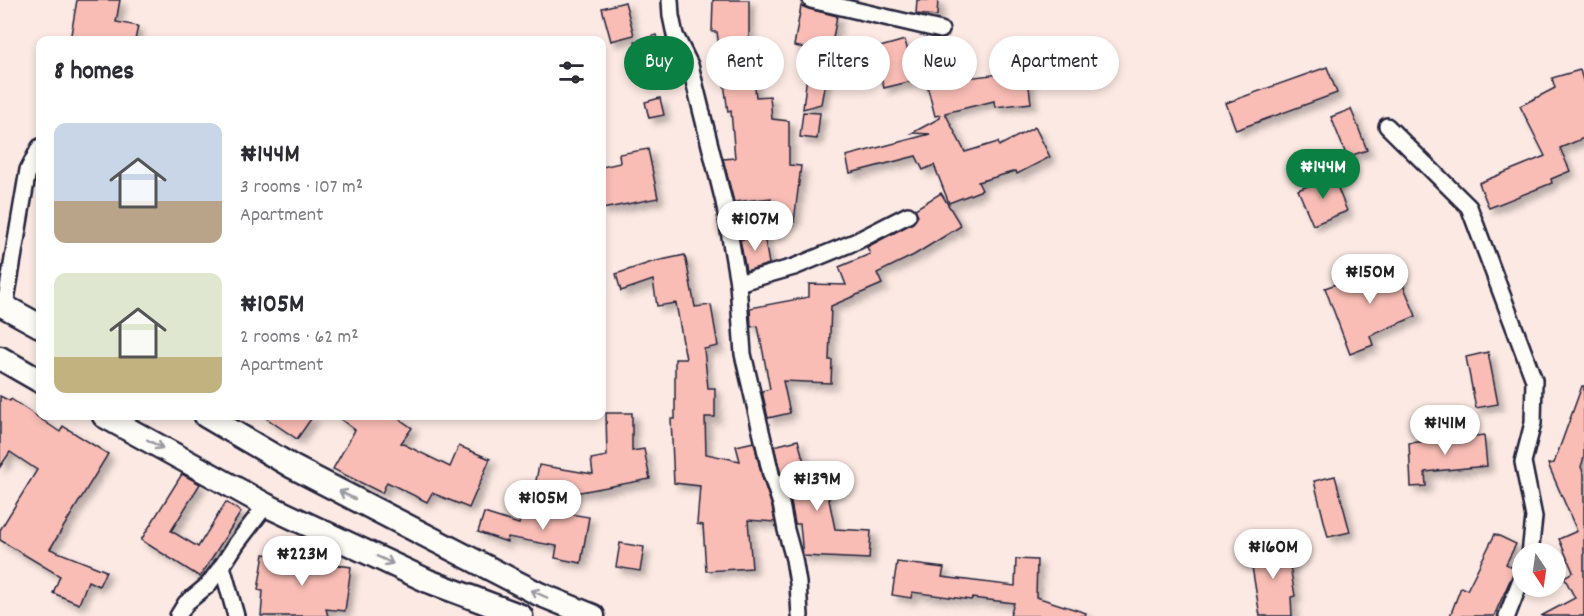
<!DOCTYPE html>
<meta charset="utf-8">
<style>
:root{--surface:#fff;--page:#f2f2f3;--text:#2b2b33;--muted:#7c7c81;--accent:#0b8043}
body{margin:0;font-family:Dekko,sans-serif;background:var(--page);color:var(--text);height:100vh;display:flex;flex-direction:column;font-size:22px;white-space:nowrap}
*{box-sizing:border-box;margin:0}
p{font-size:20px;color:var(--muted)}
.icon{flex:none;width:33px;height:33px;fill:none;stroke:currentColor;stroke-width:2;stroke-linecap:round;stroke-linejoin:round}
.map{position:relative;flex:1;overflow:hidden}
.panel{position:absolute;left:36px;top:36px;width:570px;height:384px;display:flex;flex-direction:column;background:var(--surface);border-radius:12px;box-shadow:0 3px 9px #0003}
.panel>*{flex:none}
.top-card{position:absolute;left:624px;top:36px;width:570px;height:54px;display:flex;gap:12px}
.needle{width:39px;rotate:167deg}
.buttons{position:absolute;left:1512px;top:543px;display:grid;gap:12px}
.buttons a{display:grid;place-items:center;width:54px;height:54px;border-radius:50%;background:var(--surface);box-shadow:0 3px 9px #0003;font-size:30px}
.price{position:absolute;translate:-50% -51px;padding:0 14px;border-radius:21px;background:#fff;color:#222;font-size:20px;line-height:39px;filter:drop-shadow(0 2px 3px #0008)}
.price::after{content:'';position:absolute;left:50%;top:36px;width:18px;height:14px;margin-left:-9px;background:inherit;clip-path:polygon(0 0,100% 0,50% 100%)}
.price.current{background:var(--accent);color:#fff}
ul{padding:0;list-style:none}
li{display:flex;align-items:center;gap:18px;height:150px;padding:0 18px}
li span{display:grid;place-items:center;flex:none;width:168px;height:120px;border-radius:12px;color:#555}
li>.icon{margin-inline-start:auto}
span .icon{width:72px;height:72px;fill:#fffc;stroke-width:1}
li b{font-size:26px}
h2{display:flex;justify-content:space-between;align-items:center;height:72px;padding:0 18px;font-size:26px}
.pill{padding:0 21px;border-radius:27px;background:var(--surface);box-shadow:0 3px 9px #0003;font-size:21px;line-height:54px}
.pill.current{background:var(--accent);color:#fff}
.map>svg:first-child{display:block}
.building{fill:#f9bdb5;stroke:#22223b;stroke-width:1.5;filter:url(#shadow)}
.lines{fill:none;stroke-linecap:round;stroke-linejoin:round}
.street-casing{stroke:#22223b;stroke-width:20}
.secondary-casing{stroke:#22223b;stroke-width:27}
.street{stroke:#fdfcf7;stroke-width:15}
.secondary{stroke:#fdfcf7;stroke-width:22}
.oneway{stroke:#9a9aa2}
</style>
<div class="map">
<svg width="1584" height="616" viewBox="0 0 1584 616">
<defs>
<filter id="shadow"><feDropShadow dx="5.5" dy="5.5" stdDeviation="3" flood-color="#0004"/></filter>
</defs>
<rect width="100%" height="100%" fill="#fce9e3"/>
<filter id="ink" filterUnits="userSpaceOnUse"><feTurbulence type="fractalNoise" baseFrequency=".0167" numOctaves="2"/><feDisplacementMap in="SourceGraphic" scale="12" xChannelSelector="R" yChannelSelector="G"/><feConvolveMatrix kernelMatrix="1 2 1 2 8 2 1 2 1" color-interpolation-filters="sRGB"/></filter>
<g filter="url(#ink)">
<g class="building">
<path d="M77,0H120L116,22L138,26L135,40H70Z"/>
<path d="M713,0H749V39L756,97L770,96L772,119L789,121V165L801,166L794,222L768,219L771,198L734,202L723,159L735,158L731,111L728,112L717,32H712Z"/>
<path d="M917,0H938L937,16L916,14Z"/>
<path d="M625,2L634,35L611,41L602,8Z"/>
<path d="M801,6L809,9L837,16L821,104L803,109L810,49L794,46Z"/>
<path d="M657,35L661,50H659L669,75L646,84L635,41Z"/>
<path d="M905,40L908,52L959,42L966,78L1027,71L1031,103L995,107L994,101L945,113L965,152L998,142L999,146L1035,127L1050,157L1017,174L1016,171L978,182L982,190L949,203L934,165L923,170L916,156L850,173L846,156L930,134L912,133L940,118V115L935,116L927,85L922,86L920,79L884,88L873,49Z"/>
<path d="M1327,67L1337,93L1236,130L1226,103Z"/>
<path d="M1580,70L1584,84V138L1560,148L1570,171L1551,179L1552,183L1489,208L1479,183L1545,156L1520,106L1555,88L1552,78Z"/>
<path d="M660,98L664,115L649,118L645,102Z"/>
<path d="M1351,109L1367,150L1347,157L1331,117Z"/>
<path d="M803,112L820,113L817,139L800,137Z"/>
<path d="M648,149L658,198L602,209V167L620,163L619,154Z"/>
<path d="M1333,176L1347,211L1313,225L1298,190Z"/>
<path d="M941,193L961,226L914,255L877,273L882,284L831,306L829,360H832L831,383L783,381L790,413L768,418L762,391L770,389L758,326L751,327L750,308L809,297V284L846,285L839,267L870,254L867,247L913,223L918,216L915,209Z"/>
<path d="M764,235L769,264L746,271L740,240Z"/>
<path d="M685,255L695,307L711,305L718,346L704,349L708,388H715V417H705L706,454L740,461L736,446L754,442L762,477L772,506L775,522L748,520L752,568L706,571L703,525L697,524L700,486L674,483L671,419H675V359H686L676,303L657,306L653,280L621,291L616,274L652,262Z"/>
<path d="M1393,261L1416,316L1370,336L1373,345L1350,354L1325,288L1347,280V281Z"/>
<path d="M1488,352L1498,404L1476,408L1466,357Z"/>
<path d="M1582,386H1584V457L1581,467L1584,474V616H1541L1575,598L1564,577L1573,572L1559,539L1577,531L1548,464L1554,463Z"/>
<path d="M0,396L10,401L11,399L60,432L63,426L108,454L50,549L106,571L99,586L88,581L79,604L53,593L60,576L0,540V530L37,470L10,452L0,467Z"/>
<path d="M606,413H632V451L644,449L650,479L532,501L539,465L593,474L591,459L607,456Z"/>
<path d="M263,416H313L297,439Z"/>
<path d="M336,416H395L412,428L401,443L450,467L459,446L490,459L469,508L432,493L427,502L387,482L382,493L333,469L355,430Z"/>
<path d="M1484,435L1487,466L1425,472L1426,486L1411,487L1409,443Z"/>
<path d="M798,440L811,488L826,485L835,529L871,531L869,559L803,556L800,524H795L791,502L780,471L774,446Z"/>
<path d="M182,474L200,484L171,531L198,547L226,502L241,512L200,577L141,540Z"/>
<path d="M1335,476L1350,532L1328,537L1314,481Z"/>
<path d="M522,506L589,517L581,563L555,558L557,546L508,537L507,542L478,532L484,513L519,524Z"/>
<path d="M1495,534L1516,544L1506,564L1515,569L1494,616H1450L1461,587L1467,590Z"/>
<path d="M1286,542L1295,596L1291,597L1292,616H1260L1249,548Z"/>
<path d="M620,543L644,547L640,571L616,567Z"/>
<path d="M264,554L351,567L345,611L326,609L328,616H261L263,591L258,590Z"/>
<path d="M1016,559L1037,560L1036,597L1086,613L1085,616H1010L1014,603L972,598L971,600L912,592L911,598L892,595L897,562L944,568L942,577L1015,586Z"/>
</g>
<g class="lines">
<defs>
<g id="street">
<path d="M670,0L671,16L675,35L690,65L724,202L738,283L743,354L771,474L781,504L786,530L794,559L798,583L800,616"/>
<path d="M811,0L941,30"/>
<path d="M1387,126L1469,207L1534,380L1533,423L1523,462L1534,517L1530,554"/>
<path d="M738,283L794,267L857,241L908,215"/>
<path d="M5,306L28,170L40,147"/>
<path d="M178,616L186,603L208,585L222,566"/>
<path d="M236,616L222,566L237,543L266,505"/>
<path d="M1507,616L1522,577"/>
</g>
<g id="secondary">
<path d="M0,304L40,326"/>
<path d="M0,358L40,381"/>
<path d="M104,416L266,505L428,581L521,616"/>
<path d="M206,416L293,467L539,594L593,616"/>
</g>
</defs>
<use href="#street" class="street-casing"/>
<use href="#secondary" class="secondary-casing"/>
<use href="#street" class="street"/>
<use href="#secondary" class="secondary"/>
</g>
<defs><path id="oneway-shaft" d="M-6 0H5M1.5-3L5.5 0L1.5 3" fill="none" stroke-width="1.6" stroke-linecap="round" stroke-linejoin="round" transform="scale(1.5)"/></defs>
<g class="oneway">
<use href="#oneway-shaft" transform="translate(155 444) rotate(29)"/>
<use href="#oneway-shaft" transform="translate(347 495) rotate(-153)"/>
<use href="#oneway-shaft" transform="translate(385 560) rotate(25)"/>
<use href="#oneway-shaft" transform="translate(539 594) rotate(-156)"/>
</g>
</g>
</svg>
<div class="buttons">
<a><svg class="needle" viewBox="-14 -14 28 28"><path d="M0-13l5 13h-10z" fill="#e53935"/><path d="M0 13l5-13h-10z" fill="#7c7c81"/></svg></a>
</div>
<b class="price current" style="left:1323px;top:200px">₦144M</b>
<b class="price" style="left:755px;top:252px">₦107M</b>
<b class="price" style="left:1370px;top:305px">₦150M</b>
<b class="price" style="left:1445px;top:456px">₦141M</b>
<b class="price" style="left:817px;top:512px">₦139M</b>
<b class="price" style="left:543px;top:531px">₦105M</b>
<b class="price" style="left:1273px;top:580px">₦160M</b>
<b class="price" style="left:302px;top:587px">₦223M</b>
<div class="top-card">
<a class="pill current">Buy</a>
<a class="pill">Rent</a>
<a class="pill">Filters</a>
<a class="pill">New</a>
<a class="pill">Apartment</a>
</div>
<section class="panel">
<h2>8 homes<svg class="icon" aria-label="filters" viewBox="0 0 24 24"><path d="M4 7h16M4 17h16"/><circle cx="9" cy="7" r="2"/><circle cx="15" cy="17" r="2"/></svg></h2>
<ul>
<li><span style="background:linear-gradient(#c9d6e8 65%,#b9a48a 0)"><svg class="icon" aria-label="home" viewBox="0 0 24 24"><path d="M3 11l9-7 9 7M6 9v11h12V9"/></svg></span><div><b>₦144M</b><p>3 rooms · 107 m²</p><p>Apartment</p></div></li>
<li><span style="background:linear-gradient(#dfe7d0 70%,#c2b280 0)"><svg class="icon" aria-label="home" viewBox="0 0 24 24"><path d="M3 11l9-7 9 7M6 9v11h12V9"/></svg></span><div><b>₦105M</b><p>2 rooms · 62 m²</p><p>Apartment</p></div></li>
</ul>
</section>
</div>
